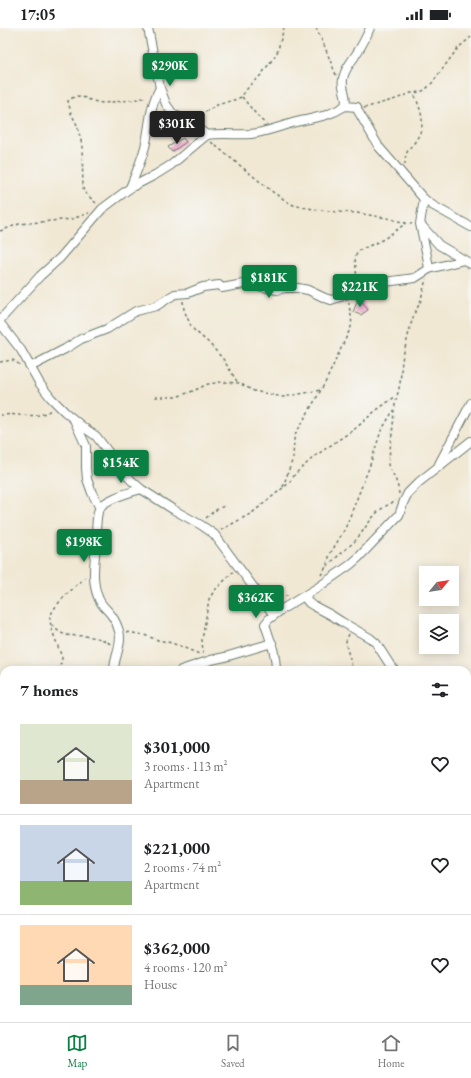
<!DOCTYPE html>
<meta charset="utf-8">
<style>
:root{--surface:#fff;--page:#f6f6f6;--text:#202124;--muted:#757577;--line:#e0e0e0;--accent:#0b8043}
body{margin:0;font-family:"EB Garamond",serif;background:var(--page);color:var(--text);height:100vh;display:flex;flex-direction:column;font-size:15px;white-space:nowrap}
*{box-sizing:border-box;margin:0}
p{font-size:13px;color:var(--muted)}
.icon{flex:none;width:22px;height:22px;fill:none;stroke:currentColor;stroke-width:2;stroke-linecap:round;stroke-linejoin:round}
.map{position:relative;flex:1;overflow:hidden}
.panel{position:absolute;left:0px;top:638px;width:471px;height:356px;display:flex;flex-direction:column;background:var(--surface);border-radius:12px 12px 0 0;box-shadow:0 2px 10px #0003}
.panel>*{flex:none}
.needle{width:26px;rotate:60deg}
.fabs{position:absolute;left:419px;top:538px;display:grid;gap:8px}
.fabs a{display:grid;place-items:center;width:40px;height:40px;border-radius:0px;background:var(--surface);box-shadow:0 2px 10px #0003;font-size:20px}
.price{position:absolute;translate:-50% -34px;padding:0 9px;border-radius:4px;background:var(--accent);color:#fff;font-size:13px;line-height:26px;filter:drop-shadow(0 1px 2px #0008)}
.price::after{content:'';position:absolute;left:50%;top:24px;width:12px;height:9px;margin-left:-6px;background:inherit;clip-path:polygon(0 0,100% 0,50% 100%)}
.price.active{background:#222;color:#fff}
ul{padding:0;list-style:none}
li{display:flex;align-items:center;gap:12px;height:100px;padding:0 20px}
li+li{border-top:1px solid var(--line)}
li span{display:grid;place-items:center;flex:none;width:112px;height:80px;border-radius:0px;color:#555}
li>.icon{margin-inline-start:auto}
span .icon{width:48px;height:48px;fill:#fffc;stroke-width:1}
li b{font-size:17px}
h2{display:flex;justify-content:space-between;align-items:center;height:48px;padding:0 20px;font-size:17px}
.status{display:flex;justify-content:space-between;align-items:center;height:28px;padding:0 20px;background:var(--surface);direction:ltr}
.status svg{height:11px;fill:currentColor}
.tabs{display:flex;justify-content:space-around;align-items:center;height:56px;border-top:1px solid var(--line);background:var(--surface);font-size:11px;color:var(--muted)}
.tabs a{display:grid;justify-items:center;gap:2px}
.tabs .active{color:var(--accent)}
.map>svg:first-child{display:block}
.building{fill:#efabcf}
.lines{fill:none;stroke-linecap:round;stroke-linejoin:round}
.minor-casing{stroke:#68796c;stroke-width:10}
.path{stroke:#68796c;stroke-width:1.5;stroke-dasharray:3 3;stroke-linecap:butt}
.minor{stroke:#fff;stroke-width:8}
</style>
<div class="status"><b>17:05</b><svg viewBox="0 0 49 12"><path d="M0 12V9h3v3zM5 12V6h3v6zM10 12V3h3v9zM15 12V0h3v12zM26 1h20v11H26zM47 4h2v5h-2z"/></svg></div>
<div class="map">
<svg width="471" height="994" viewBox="0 0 471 994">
<rect width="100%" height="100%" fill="#f6f6f2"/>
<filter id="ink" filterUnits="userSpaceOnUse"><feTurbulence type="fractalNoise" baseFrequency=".025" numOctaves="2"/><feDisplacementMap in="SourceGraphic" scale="8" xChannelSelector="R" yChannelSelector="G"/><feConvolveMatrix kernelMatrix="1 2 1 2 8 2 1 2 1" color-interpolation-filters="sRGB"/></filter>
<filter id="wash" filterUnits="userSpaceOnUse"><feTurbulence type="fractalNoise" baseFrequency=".012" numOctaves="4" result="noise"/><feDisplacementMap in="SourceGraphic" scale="16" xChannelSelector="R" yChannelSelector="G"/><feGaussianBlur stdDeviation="0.9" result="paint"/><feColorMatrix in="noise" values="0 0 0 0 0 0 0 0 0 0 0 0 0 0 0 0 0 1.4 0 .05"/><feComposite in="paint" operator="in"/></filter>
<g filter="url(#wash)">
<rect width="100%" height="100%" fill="#f1e8d4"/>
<g id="blocks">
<g class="building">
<path d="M183,110L186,114L172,124L168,119Z"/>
<path d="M359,269L368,282L362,286L361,287L353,284Z"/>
</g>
</g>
</g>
<g filter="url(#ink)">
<use href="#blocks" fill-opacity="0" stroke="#68796c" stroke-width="1"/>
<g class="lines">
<defs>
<g id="minor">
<path d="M148,0L160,60L166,76L173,86L189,94L207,107"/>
<path d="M345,78C349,68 339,59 344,47C346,40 351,34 355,28C361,19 366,10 370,0"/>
<path d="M130,160C135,147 141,134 145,119C150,100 149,78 160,60"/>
<path d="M422,198L439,217L471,236"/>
<path d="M429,241L464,232"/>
<path d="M0,292L40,248L60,230L102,181L130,160L155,147L171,137L207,107C222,105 236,107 251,106C266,104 281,98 296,94C315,89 326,90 345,78L357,79L358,83L379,119L424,171L432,177L471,199"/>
<path d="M0,295L21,322L40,356L51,370L65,384L83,399L96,408L122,442L131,452L141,461L174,482L201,497L214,506L274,587"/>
<path d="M31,339L34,337L65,321L81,311L107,301L136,283L156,278L175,266L188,265L203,259L219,257L222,260L243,256H250L277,262L285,260H298L308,262L325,270L331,272L343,268L362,258L370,256L415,250L429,241L427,228L420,196L424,171"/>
<path d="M75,394L86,418V440L87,451L92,465L100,480"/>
<path d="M439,436L471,375"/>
<path d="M304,569L309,575L314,578L331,587L342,594L370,610L376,615L392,640L395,642"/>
<path d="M114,642C114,629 123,616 119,603C117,596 112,587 107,582C103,578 100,575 98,569C91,552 95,533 96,514C96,506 96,488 99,481C104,471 131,464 141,461"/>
<path d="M181,642L211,632L225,629L272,615"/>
<path d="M276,642C276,625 270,612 265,596L269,591L284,580L317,560L350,537L358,530L399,487L404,473L408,465L419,454L471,413"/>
<path d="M467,722L471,725"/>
<path d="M0,729L4,728"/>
<path d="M137,990V994"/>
<path d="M183,994L184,990"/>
</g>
</defs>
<use href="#minor" class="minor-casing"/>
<g class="path">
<path d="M316,0L324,17L336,47"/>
<path d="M242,69L260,91L266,96"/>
<path d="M364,80L396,71L411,65L420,64L425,62L432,55L458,20L471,9"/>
<path d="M195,90L217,77L237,71L241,69L250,57L261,47L277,25L284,0"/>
<path d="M211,114L274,165L291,176L297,178L319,182L339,184L357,185L387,190L406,195L412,196"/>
<path d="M405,137C405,125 407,123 414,115C427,98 422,85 415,68L416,65"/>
<path d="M96,175L84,164L83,160L82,117L77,97L71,85L68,73L70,71L77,68L86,70L92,73L103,75L132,72L147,69"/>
<path d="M0,203L19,196L72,191L89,185"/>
<path d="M357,252L355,230L357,225L360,222L384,211L406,195"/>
<path d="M183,273L184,282L191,298L194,302L209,315L223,331L238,355"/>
<path d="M0,334L13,332L20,337"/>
<path d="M155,369H176L193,363L208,356L222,354L239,355L254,363L283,369L321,362"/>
<path d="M0,387C5,387 11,386 16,387C29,387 41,390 52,381"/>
<path d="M283,459L293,430L294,412L295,407L325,355L351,299C353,290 349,283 349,274"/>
<path d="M399,466L398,459L395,450L388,437L393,398L394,381L400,356L402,332L411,296L415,284L420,275L426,251"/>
<path d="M206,490L214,483L226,477"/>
<path d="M221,502L252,485L289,455L296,445L315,428L356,400L374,384L396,368"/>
<path d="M327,538C337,529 346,521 355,513C363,504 368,494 376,486C382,479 389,477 396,472"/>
<path d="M321,547L326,539L330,526L345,501L369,440L381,403L393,383"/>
<path d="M267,565L276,567L289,568"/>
<path d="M52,597C66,613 74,605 92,609C100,610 106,613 112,617"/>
<path d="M127,604L144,607L158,612L172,615L202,627"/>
<path d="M349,606L346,613V617L353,642"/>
<path d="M203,626L202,612L209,571L214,563L233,544"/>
<path d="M56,642C60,638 62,635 62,630C59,620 50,600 50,591C50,579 77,557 86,549"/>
<path d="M0,672L4,673"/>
<path d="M0,714L4,716"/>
<path d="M0,923L4,931"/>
<path d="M316,990L317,994"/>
<path d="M296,994L297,990"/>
</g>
<use href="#minor" class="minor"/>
</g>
</g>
</svg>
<div class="fabs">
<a><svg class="needle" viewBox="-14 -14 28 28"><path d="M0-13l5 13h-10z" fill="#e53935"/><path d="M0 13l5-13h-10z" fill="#757577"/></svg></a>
<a><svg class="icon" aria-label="layers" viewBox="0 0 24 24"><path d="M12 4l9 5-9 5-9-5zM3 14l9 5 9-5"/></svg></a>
</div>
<b class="price" style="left:170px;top:59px">$290K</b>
<b class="price active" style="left:177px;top:117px">$301K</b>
<b class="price" style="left:269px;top:271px">$181K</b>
<b class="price" style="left:360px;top:280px">$221K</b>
<b class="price" style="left:121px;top:456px">$154K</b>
<b class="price" style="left:84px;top:535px">$198K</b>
<b class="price" style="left:256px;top:591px">$362K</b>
<section class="panel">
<h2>7 homes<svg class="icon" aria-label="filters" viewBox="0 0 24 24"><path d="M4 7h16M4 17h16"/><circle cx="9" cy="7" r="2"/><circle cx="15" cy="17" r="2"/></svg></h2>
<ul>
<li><span style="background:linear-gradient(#dfe7d0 70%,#b9a48a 0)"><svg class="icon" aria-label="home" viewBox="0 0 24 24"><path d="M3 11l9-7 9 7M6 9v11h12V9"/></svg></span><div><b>$301,000</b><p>3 rooms · 113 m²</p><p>Apartment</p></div><svg class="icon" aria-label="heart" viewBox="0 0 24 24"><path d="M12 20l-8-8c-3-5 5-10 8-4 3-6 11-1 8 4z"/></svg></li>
<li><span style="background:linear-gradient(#c9d6e8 70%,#8fb573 0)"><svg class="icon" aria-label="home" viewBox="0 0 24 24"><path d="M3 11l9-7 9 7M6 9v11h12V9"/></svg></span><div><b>$221,000</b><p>2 rooms · 74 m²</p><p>Apartment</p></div><svg class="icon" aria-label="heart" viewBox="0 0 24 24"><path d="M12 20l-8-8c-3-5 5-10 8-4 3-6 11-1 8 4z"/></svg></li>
<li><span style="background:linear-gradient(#ffd9b3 75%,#7fa58c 0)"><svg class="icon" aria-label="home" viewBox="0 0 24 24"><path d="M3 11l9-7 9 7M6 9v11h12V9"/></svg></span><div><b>$362,000</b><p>4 rooms · 120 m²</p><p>House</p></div><svg class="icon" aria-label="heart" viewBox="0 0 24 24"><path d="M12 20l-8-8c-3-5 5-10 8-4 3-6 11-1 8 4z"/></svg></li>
</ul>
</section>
</div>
<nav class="tabs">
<a class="active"><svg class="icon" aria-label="map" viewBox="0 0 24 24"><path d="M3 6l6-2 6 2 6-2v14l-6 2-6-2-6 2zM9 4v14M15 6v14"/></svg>Map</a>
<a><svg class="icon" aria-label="saved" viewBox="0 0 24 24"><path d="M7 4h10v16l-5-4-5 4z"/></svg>Saved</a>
<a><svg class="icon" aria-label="home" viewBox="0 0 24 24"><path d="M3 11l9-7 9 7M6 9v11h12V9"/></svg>Home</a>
</nav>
